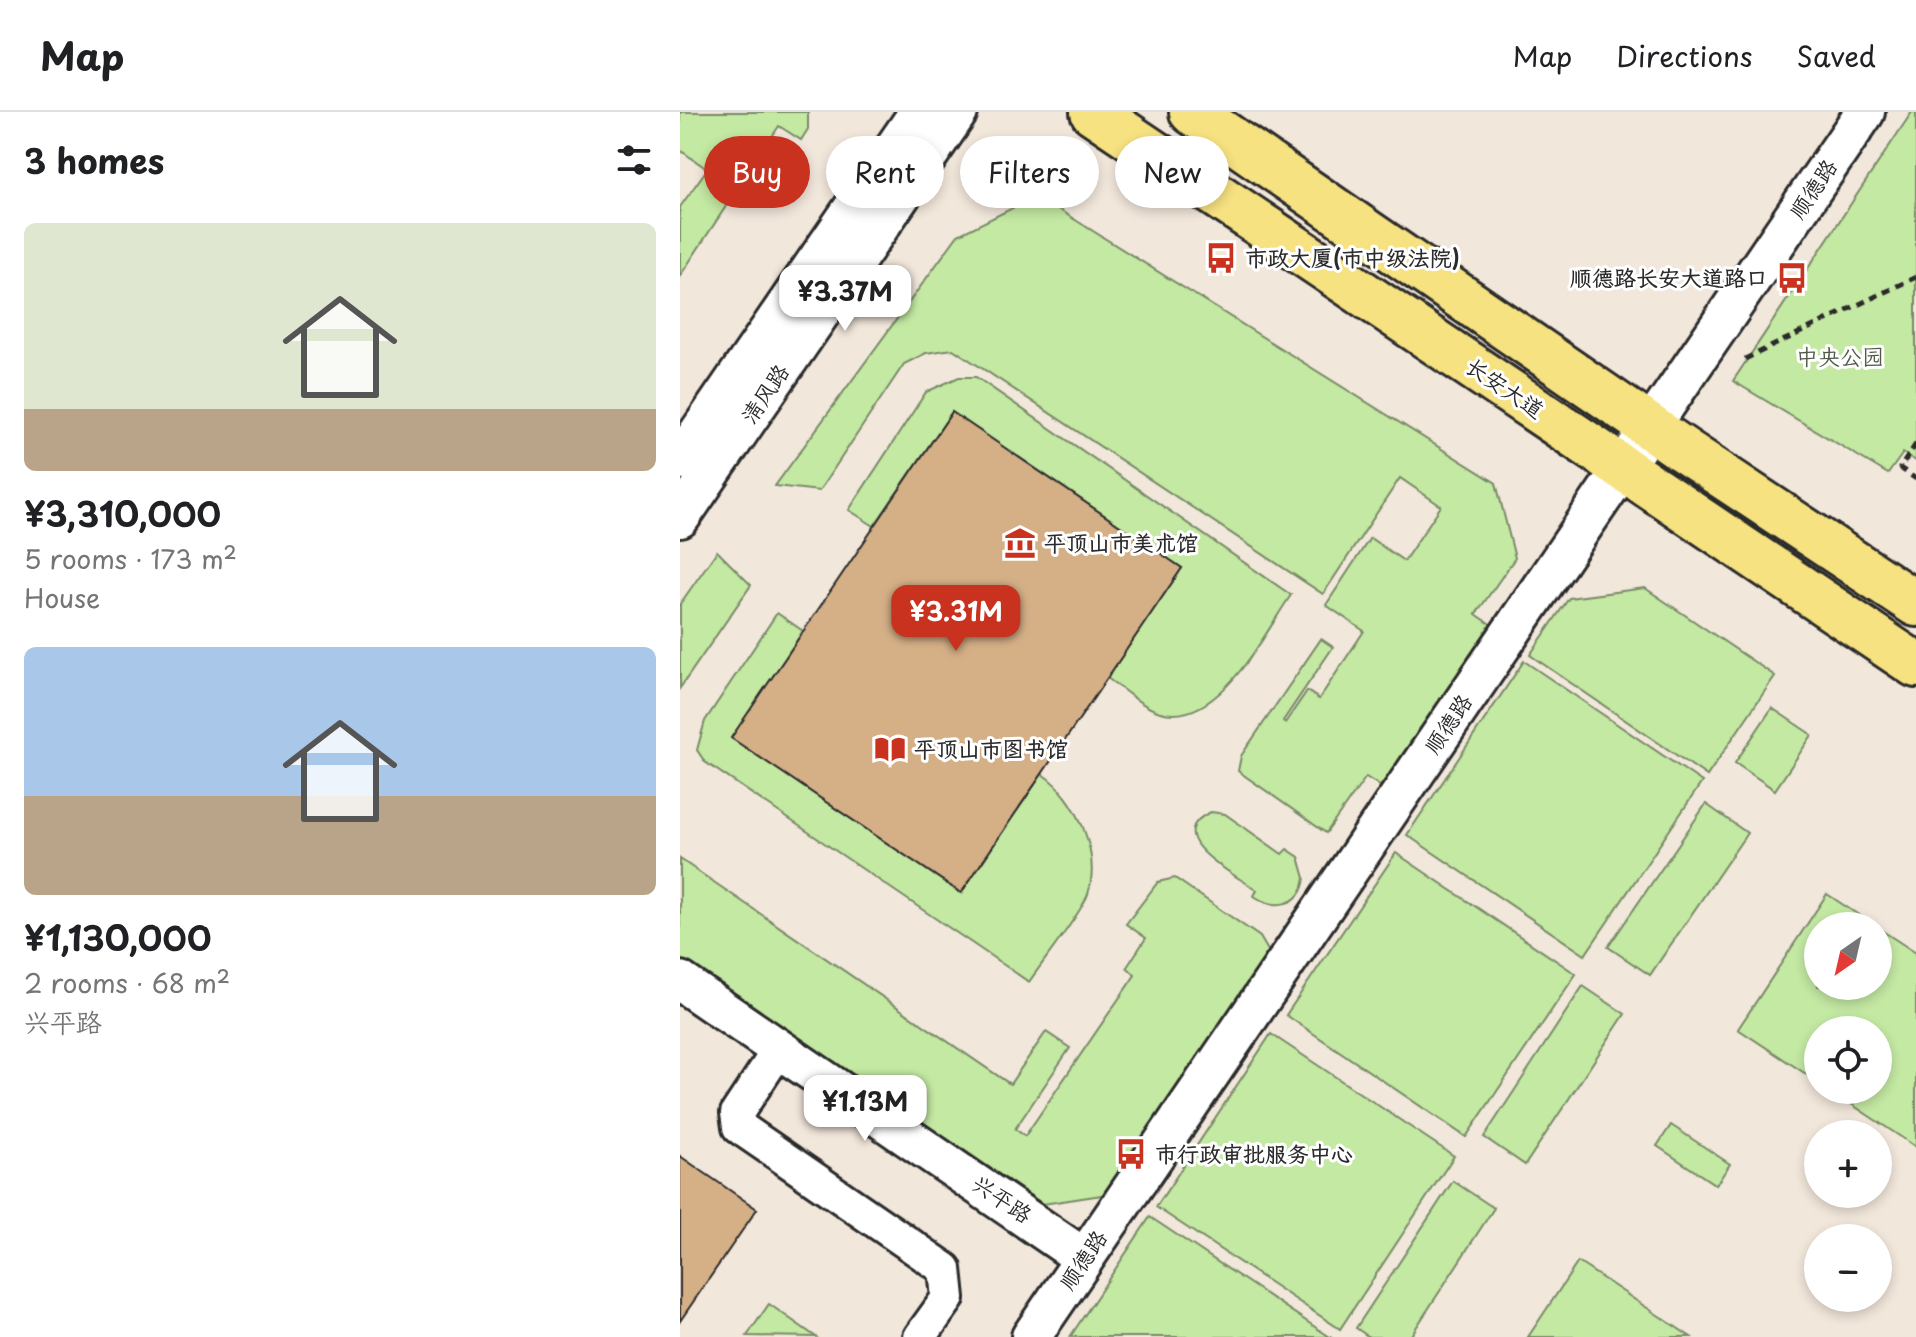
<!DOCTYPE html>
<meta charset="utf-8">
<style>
:root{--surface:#fff;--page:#f2f2f2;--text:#202124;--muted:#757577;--line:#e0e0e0;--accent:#c8321e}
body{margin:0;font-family:"Playpen Sans","LXGW WenKai TC",sans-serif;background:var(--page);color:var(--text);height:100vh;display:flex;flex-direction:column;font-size:30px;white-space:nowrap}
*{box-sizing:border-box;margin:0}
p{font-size:26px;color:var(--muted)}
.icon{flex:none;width:44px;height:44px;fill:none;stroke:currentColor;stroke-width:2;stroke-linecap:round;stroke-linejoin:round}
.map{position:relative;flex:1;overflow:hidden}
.details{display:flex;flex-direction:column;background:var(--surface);width:680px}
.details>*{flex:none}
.top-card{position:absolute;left:24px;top:24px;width:760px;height:72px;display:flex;gap:16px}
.needle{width:52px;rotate:214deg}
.buttons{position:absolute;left:1124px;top:800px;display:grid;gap:16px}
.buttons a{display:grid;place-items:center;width:88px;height:88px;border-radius:50%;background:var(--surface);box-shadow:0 4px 12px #0003;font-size:40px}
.price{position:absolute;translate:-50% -68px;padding:0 18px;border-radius:16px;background:#fff;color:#222;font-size:26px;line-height:52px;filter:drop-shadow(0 2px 4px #0008)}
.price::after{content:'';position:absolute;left:50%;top:48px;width:24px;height:18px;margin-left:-12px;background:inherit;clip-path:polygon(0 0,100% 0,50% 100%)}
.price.selected{background:var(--accent);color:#fff}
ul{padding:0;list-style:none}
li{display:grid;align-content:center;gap:16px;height:424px;padding:0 24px}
li span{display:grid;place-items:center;height:248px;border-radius:12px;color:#555}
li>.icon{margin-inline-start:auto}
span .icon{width:144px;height:144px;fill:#fffc;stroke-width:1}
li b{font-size:34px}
h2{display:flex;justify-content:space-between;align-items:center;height:96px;padding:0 24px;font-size:34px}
.tag{padding:0 28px;border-radius:36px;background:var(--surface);box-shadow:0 4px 12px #0003;font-size:28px;line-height:72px}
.tag.selected{background:var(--accent);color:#fff}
header{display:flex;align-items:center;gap:48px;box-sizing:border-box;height:112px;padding:0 40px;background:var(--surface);border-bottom:2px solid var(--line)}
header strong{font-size:38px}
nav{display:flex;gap:44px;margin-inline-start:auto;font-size:28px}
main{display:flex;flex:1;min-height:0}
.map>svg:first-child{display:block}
.green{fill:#c4e9a3;stroke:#788a67;stroke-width:2}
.building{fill:#d5b087;stroke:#2b2b2b;stroke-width:2}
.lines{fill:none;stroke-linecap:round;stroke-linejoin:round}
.minor-casing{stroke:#2b2b2b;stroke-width:38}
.tertiary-casing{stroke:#2b2b2b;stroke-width:44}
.primary-casing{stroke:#2b2b2b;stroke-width:50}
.path{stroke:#2b2b2b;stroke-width:5;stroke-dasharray:8 6;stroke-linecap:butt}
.minor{stroke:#fff;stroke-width:32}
.tertiary{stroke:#fff;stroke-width:38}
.primary{stroke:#f7e281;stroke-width:44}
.labels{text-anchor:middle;stroke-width:6;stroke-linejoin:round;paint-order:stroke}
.street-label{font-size:22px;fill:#2b2b2b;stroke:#fff}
.poi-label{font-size:22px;font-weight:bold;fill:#2b2b2b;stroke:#fff;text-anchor:start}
.park-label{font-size:22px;fill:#515a49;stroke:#fff}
</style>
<header>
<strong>Map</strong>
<nav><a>Map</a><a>Directions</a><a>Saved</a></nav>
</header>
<main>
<section class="details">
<h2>3 homes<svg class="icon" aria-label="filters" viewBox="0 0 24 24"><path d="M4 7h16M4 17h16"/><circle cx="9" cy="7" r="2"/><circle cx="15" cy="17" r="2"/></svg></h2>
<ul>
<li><span style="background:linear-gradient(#dfe7d0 75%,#b9a48a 0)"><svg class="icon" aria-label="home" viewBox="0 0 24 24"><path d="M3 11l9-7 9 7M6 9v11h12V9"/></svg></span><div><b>¥3,310,000</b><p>5 rooms · 173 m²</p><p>House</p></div></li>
<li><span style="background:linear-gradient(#a9c7e8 60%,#b9a48a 0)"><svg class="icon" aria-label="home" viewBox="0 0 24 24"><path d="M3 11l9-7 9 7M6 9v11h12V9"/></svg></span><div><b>¥1,130,000</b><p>2 rooms · 68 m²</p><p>兴平路</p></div></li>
</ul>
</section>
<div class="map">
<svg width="1236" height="1225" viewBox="0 0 1236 1225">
<rect width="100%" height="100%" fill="#f2e7db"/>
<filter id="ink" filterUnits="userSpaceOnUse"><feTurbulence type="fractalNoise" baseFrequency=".0125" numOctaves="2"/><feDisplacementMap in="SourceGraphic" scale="16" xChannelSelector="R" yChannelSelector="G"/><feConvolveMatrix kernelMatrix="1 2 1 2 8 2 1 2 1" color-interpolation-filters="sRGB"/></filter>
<g filter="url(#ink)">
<g class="green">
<path d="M0,0H128V17L121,28L99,14L0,164V95L27,57L0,38Z"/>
<path d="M1232,0H1236V349L1223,341L1208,362L1053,269Z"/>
<path d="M357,84L816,371L835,446L796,502L816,516L703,676L686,665L646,721L558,659L561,644L641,527L653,535L603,609L605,611L627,579L639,587L684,519L646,493L690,426L724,449L761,394L720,366L643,482L273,237L246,241L224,252L139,379L95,374L278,123Z"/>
<path d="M279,265H296L611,483C584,522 538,617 480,600C462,595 442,576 427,566L502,456L272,300L194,414L169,398L246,280Z"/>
<path d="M37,439L71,473L0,576V492Z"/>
<path d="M965,476L1095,564L1027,664L850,543L889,486Z"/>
<path d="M97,501L123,519L52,626L281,781L362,662C397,685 421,741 408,782C403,799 361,852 349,870L25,650L17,638L25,609Z"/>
<path d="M844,549L1022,670L905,843L727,723Z"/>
<path d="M1092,596L1132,623L1095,678L1055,651Z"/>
<path d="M1026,692L1067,721L970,863L928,835Z"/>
<path d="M531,700L545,702L602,742L607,737L619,745L625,766C621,795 595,798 574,784L577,778C557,764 477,724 531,700Z"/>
<path d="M716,741L896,862L786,1025L606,903Z"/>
<path d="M0,747L330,972L366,920L390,936L335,1017L345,1024L455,863L447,855L466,826L446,812L478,770L495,766L580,825L590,842L428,1082L363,1092L0,849Z"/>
<path d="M1147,782L1195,814H1138V874H1198V816L1236,841V1035L1150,978H1198V918H1138V970L1058,917Z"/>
<path d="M903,874L945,902L845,1053L804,1025Z"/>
<path d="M591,922L774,1044L660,1217L476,1095Z"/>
<path d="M991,1013L1050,1052L1036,1073L977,1034Z"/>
<path d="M773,1069L814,1096L730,1225H689L676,1216Z"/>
<path d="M470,1105L650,1225H390Z"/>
<path d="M898,1150L1011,1225H848Z"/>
<path d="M89,1192L136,1225L67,1224Z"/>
</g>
<g class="building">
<path d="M272,300L502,456L281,781L51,626Z"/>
<path d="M0,1044L77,1097L0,1209Z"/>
</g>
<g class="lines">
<defs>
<path id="minor" d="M100,936L57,1001L59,1015L265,1157L268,1186L240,1225"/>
<g id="tertiary">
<path d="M0,348L239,0"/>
<path d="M0,406L278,0"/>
<path d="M0,869L404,1146"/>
<path d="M351,1225L1185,0"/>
</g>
<g id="primary">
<path d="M413,0L1236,553"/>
<path d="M512,0L1005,339L1236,492"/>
</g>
</defs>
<use href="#minor" class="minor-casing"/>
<use href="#tertiary" class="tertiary-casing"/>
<use href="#primary" class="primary-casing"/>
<g class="path">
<path d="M1065,247L1236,165"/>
<path d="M1236,332L1220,356L1236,367"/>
</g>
<use href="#minor" class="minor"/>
<use href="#tertiary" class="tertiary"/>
<use href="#primary" class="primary"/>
</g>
</g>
<defs>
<symbol id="bus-bare" viewBox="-9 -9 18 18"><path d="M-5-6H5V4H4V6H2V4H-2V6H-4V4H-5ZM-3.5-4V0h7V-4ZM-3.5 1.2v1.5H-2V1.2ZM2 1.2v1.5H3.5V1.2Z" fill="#c8321e" stroke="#fff" stroke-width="2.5" paint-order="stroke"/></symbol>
<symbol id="museum-bare" viewBox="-9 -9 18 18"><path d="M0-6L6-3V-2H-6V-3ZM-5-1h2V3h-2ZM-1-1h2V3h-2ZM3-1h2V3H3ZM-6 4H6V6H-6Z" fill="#c8321e" stroke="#fff" stroke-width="2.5" paint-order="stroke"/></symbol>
<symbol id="library-bare" viewBox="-9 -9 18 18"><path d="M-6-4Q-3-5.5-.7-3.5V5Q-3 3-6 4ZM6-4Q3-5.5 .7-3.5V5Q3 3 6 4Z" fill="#c8321e" stroke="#fff" stroke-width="2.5" paint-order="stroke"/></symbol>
</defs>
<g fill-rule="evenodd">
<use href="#bus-bare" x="519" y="124" width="44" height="44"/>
<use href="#bus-bare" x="1090" y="144" width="44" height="44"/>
<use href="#museum-bare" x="318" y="409" width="44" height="44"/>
<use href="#library-bare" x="188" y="615" width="44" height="44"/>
<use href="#bus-bare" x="429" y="1020" width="44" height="44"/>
</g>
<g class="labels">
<g class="street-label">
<text transform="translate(1133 77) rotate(-56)" y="8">顺德路</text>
<text transform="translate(825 276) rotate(34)" y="8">长安大道</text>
<text transform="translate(85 282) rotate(-56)" y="8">清风路</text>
<text transform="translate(768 612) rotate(-56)" y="8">顺德路</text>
<text transform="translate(322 1087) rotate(34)" y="8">兴平路</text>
<text transform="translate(403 1148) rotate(-56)" y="8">顺德路</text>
</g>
<g class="poi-label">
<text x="565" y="154">市政大厦(市中级法院)</text>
<text x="1088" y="174" text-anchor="end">顺德路长安大道路口</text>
<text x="364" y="439">平顶山市美术馆</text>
<text x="234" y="645">平顶山市图书馆</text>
<text x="475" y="1050">市行政审批服务中心</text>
</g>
<g class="park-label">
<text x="1160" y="253">中央公园</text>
</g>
</g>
</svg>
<div class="buttons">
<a><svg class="needle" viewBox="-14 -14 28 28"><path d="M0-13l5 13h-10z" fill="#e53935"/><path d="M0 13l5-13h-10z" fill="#757577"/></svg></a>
<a><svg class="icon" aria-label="locate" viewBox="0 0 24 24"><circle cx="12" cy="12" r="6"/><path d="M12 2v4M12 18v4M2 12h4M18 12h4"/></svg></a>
<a>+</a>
<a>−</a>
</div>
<b class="price" style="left:165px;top:221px">¥3.37M</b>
<b class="price selected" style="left:276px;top:541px">¥3.31M</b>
<b class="price" style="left:185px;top:1031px">¥1.13M</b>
<div class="top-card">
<a class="tag selected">Buy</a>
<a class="tag">Rent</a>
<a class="tag">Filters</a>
<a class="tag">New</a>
</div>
</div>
</main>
